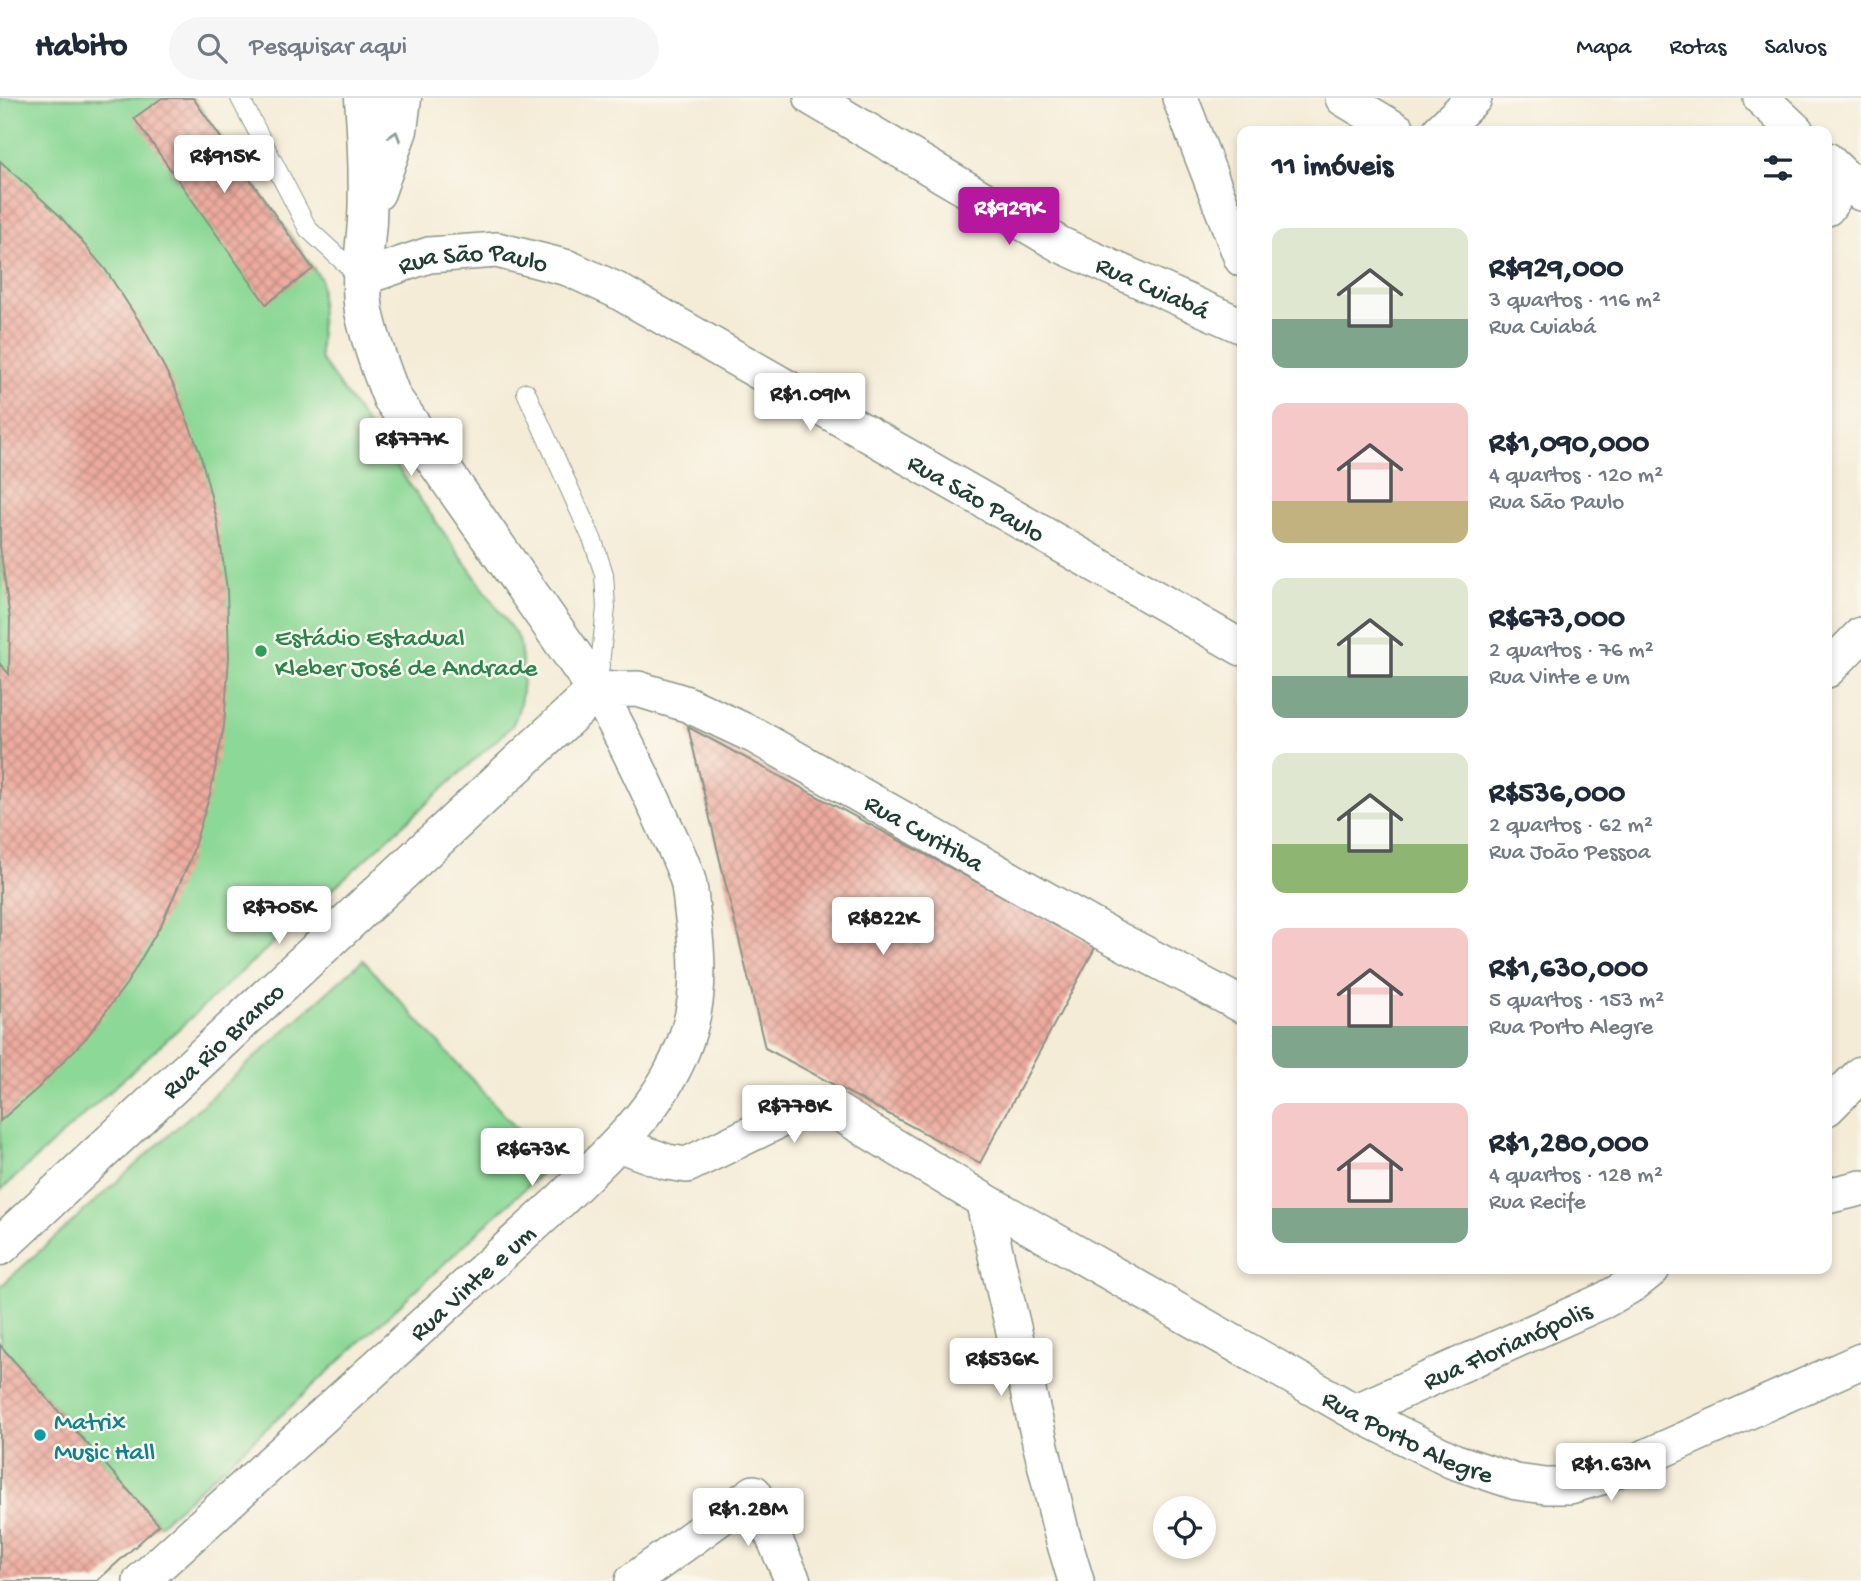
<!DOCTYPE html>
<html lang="pt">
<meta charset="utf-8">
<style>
:root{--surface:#fff;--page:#f6f6f7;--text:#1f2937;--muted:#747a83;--line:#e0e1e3;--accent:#b5179e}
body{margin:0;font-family:"Gochi Hand",sans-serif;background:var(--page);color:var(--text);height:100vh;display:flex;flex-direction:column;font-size:26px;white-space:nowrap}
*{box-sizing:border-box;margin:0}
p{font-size:23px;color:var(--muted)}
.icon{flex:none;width:38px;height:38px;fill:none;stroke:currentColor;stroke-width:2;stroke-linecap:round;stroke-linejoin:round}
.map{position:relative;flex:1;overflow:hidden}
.side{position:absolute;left:1237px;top:28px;width:595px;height:1148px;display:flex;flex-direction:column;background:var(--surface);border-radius:14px;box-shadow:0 4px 10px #0003}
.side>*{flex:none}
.buttons{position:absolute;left:1153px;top:1398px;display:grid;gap:14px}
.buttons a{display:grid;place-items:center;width:63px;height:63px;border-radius:50%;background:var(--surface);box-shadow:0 4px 10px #0003;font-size:35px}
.price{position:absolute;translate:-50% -60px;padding:0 16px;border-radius:7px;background:#fff;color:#222;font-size:23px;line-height:46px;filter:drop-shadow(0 2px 4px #0008)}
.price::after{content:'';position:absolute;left:50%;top:42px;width:21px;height:16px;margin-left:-10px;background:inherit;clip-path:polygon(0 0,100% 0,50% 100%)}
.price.selected{background:var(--accent);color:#fff}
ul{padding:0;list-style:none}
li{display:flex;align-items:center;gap:21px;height:175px;padding:0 35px}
li span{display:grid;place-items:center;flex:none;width:196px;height:140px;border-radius:14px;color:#555}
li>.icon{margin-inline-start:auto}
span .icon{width:84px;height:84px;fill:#fffc;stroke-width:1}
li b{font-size:30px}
h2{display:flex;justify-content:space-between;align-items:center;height:84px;padding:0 35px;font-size:30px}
header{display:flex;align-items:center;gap:42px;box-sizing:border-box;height:98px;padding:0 35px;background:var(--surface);border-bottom:2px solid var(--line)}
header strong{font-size:33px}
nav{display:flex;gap:38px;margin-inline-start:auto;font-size:24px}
.search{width:490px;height:63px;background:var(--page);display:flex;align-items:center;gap:18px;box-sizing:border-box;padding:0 24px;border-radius:38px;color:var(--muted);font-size:26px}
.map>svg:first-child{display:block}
.pitch{fill:#8cd896;stroke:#568a65;stroke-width:2}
.building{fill:url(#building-cross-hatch)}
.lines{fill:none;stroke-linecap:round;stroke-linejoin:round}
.service-casing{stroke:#8a9486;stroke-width:20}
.minor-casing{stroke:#8a9486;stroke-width:38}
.tertiary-casing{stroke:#8a9486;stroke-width:41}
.service{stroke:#fff;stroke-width:18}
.minor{stroke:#fff;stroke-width:35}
.tertiary{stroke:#fff;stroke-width:38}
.oneway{stroke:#8f9e9a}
.leisure-dot{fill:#2e9e5b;stroke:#fbf7ec;stroke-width:2.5}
.culture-dot{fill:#0f9aa8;stroke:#fbf7ec;stroke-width:2.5}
.labels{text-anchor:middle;stroke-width:5;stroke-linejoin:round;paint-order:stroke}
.street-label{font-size:26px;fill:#1f3d34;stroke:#fbf7ec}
.leisure-label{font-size:26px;fill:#27864d;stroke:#fbf7ec;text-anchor:start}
.culture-label{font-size:26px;fill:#0d838f;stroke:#fbf7ec;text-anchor:start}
</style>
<header>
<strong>Habito</strong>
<div class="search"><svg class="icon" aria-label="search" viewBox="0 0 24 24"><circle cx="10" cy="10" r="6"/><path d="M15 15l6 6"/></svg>Pesquisar aqui</div>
<nav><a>Mapa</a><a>Rotas</a><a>Salvos</a></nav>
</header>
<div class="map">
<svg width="1861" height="1483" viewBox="0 0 1861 1483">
<defs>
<pattern id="building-cross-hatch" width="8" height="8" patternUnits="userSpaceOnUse" patternTransform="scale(1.75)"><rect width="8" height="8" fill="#eeab9f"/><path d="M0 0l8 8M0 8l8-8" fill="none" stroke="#c08c82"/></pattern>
</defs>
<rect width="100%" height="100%" fill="#fbf7ec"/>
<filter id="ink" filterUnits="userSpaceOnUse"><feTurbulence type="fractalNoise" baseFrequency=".0143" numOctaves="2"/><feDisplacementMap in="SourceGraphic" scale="14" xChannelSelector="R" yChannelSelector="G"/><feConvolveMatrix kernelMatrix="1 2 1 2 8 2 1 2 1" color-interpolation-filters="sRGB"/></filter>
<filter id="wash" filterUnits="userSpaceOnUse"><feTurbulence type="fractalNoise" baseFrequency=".00686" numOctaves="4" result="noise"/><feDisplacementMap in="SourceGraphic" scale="28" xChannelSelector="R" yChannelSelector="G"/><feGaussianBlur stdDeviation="1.57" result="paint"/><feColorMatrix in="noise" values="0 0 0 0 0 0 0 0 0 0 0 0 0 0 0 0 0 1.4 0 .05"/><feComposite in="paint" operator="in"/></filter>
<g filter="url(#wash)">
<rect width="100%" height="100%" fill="#f4ecd7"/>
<g class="pitch">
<path d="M0,0H193L321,181L320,260L519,541C524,570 526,601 512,628L0,1093Z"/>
<path d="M363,862L550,1067L287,1312L159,1427L0,1247V1189Z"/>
</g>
<g id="blocks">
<g class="building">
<path d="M162,0H193L313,171L266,206L134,20Z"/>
<path d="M0,63L60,118L105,171L143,229L175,290L200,355L217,422L227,491L229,559L224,628L210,696L190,762L162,825L127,885L86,940L38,990L0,1023V566L9,576L10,521L0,448Z"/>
<path d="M688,629L1096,848L980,1065L765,950Z"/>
<path d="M0,1247L159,1427L97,1483H0Z"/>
</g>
</g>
</g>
<g filter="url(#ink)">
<use href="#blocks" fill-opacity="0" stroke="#8a9486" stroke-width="2"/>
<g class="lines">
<defs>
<g id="service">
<path d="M240,0L308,131L361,180"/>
<path d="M526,294L593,443L604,476L606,510L598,585"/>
</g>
<g id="minor">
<path id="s1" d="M812,0L1061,147L1242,228"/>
<path d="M1180,0L1242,161"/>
<path d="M1343,0L1398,33"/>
<path d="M1761,0L1796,33"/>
<path d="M1440,33L1474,0"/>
<path d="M1827,62L1861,95"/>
<path d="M1827,110L1847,81"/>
<path id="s2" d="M361,180L429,157L497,152L568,170L616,192L1242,550"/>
<path d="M1827,572L1861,537"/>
<path d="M1827,1010L1861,976"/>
<path id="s3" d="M618,1046L667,1064L687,1067L809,1008L836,1013L983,1102L1355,1314L1453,1363L1516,1384L1546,1388H1570L1601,1379L1861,1263"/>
<path d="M1827,1098L1861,1090"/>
<path d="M983,1102L1061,1433L1076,1483"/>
<path id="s4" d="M1355,1314L1605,1202L1633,1186L1652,1171"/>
<path id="s5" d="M141,1483L561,1102C599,1064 643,1026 669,979C699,926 701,879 693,820C691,808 691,795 688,783C682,762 670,740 661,720C641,676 621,634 597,592L638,591L687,606L755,638L1109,837L1242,907"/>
<path d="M633,1483L754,1395L793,1483"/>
</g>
<g id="tertiary">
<path d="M376,94L398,32L402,0"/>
<path id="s6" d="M0,1148L597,592L392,300C381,272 370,243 364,213C359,183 365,154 367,123C369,82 367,41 364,0"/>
</g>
</defs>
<use href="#service" class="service-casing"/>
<use href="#minor" class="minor-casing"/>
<use href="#tertiary" class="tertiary-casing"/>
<use href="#service" class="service"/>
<use href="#minor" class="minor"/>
<use href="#tertiary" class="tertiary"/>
</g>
<defs><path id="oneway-chevron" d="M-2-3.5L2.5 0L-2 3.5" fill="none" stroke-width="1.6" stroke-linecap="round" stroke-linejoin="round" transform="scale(1.75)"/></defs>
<use class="oneway" href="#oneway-chevron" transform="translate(395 38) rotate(-73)"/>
</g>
<circle class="leisure-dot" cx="261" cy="553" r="7"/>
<circle class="culture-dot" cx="40" cy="1337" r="7"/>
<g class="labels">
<g class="street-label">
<text dy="9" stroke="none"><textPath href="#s2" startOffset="116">Rua São Paulo</textPath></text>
<text dy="9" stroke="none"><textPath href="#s1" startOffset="390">Rua Cuiabá</textPath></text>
<text dy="9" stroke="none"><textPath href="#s2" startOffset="682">Rua São Paulo</textPath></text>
<text dy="9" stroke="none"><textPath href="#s5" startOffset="1507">Rua Curitiba</textPath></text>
<text dy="9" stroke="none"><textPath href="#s6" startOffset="303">Rua Rio Branco</textPath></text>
<text dy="9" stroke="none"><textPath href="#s5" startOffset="446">Rua Vinte e um</textPath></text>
<text dy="9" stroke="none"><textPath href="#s4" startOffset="166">Rua Florianópolis</textPath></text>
<text dy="9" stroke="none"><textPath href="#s3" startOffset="894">Rua Porto Alegre</textPath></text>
</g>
<g class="leisure-label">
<text x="275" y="547">Estádio Estadual<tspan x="275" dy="30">Kleber José de Andrade</tspan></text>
</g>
<g class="culture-label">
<text x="54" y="1331">Matrix<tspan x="54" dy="30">Music Hall</tspan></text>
</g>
</g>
</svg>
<div class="buttons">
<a><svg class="icon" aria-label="locate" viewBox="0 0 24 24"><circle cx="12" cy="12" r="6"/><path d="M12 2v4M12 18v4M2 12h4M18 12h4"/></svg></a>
</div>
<b class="price" style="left:224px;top:97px">R$915K</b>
<b class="price selected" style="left:1009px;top:149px">R$929K</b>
<b class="price" style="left:810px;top:335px">R$1.09M</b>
<b class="price" style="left:411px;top:380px">R$777K</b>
<b class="price" style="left:279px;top:848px">R$705K</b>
<b class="price" style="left:883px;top:859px">R$822K</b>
<b class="price" style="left:794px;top:1047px">R$778K</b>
<b class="price" style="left:532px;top:1090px">R$673K</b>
<b class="price" style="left:1001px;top:1300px">R$536K</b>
<b class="price" style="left:1611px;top:1405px">R$1.63M</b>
<b class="price" style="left:748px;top:1450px">R$1.28M</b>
<section class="side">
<h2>11 imóveis<svg class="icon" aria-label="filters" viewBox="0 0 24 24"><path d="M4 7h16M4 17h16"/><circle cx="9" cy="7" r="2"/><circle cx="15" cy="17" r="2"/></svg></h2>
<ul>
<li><span style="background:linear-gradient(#dfe7d0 65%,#7fa58c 0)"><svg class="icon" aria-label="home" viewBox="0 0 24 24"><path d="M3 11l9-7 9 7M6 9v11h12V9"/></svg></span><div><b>R$929,000</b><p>3 quartos · 116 m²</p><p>Rua Cuiabá</p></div></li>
<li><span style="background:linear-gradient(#f6c9c9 70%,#c2b280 0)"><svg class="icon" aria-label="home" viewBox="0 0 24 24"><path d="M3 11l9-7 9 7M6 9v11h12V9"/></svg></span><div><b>R$1,090,000</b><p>4 quartos · 120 m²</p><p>Rua São Paulo</p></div></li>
<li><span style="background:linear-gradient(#dfe7d0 70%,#7fa58c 0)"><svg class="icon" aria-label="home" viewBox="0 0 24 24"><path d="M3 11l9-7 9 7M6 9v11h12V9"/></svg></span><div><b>R$673,000</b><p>2 quartos · 76 m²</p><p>Rua Vinte e um</p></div></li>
<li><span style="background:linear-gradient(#dfe7d0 65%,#8fb573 0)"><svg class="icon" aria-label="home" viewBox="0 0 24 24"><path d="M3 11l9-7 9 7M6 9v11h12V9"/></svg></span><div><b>R$536,000</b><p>2 quartos · 62 m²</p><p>Rua João Pessoa</p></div></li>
<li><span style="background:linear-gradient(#f6c9c9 70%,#7fa58c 0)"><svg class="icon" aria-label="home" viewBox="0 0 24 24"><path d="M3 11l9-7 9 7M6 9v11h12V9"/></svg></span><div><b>R$1,630,000</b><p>5 quartos · 153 m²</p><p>Rua Porto Alegre</p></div></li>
<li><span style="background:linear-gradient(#f6c9c9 75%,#7fa58c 0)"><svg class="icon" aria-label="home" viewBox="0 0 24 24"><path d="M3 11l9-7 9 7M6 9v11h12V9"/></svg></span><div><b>R$1,280,000</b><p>4 quartos · 128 m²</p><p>Rua Recife</p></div></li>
</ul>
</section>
</div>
